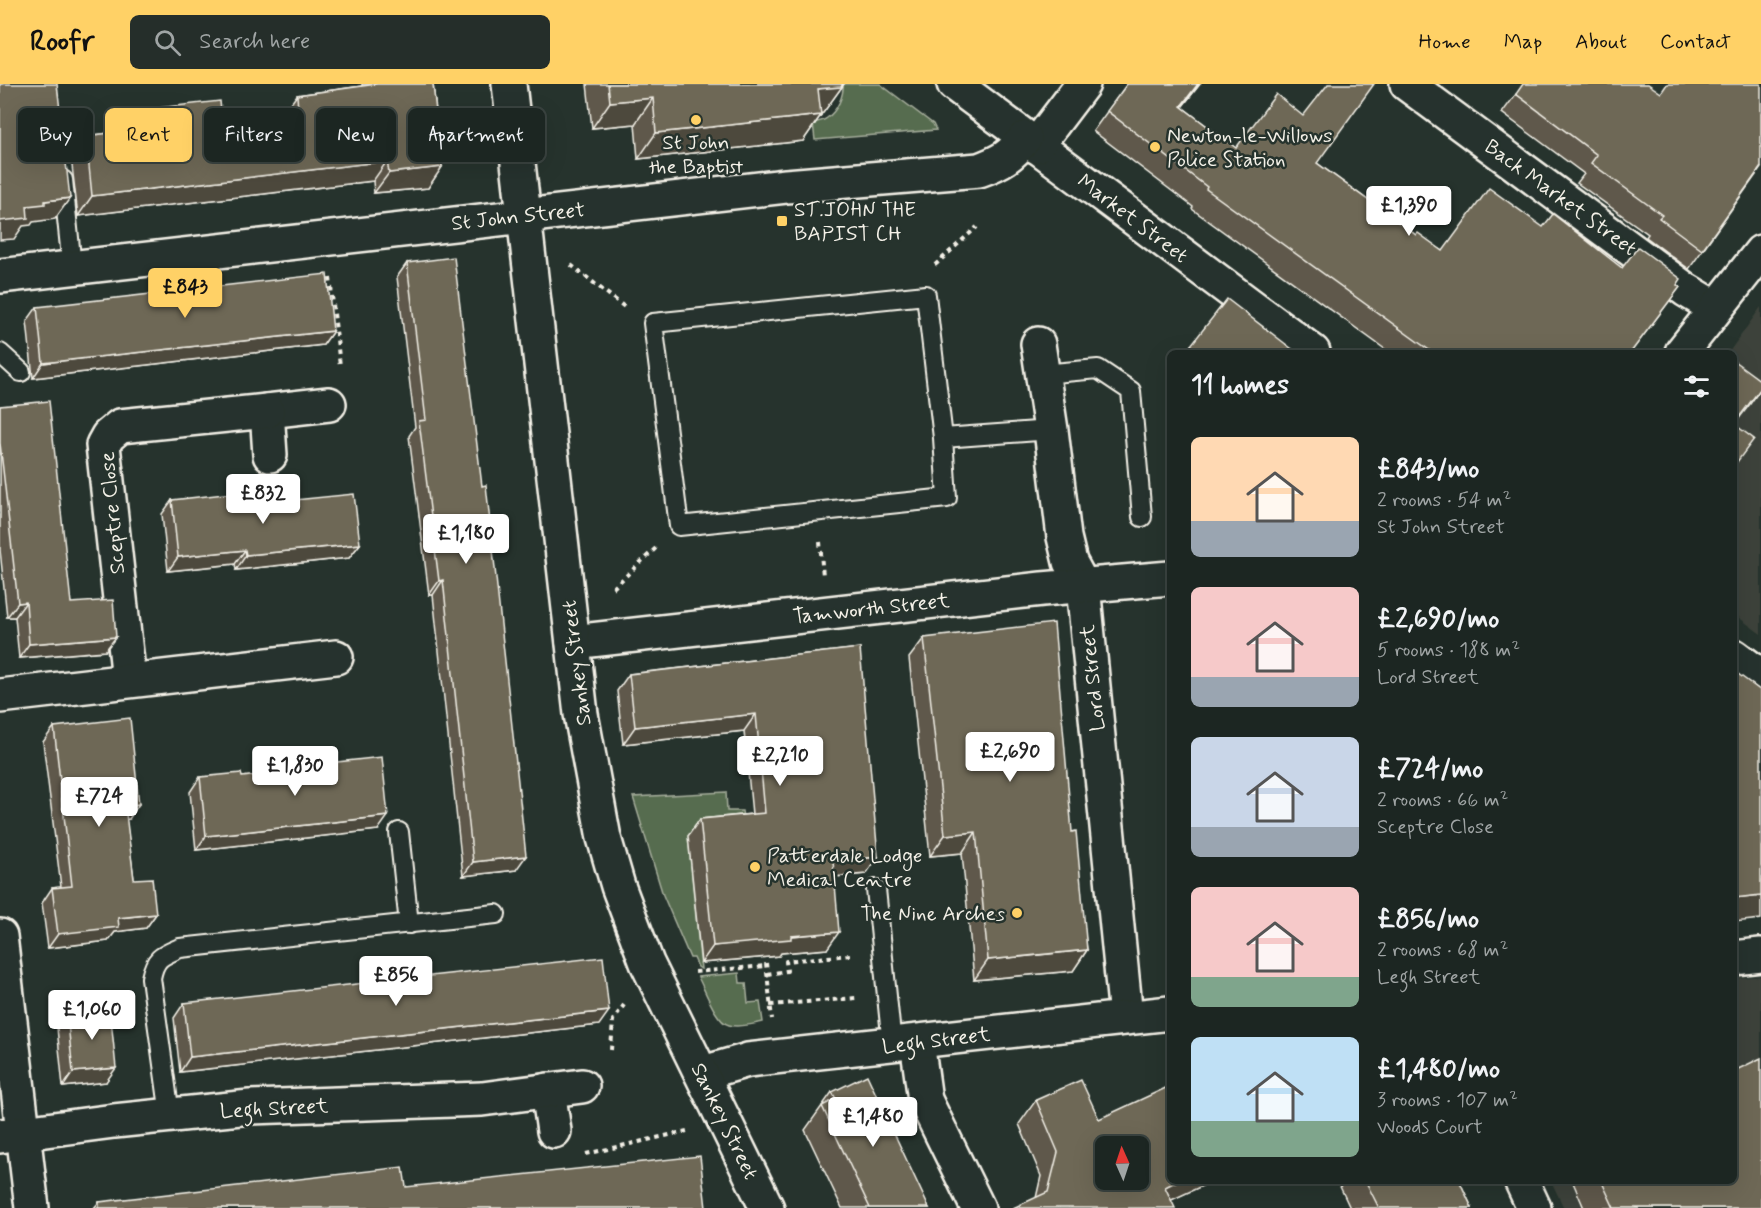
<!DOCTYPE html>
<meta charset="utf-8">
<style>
:root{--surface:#1c2622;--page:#252e2a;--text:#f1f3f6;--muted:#a0a5a5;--line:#3a4340;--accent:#ffd166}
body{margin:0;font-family:Mynerve,sans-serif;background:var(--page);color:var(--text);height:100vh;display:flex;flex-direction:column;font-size:22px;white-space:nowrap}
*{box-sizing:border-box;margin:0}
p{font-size:20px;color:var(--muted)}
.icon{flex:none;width:33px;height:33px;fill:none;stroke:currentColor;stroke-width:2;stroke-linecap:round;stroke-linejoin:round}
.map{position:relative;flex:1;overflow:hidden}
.side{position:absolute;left:1167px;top:266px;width:570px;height:834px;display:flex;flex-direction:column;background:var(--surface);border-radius:9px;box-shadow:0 6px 24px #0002,0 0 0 2px var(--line)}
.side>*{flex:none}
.guide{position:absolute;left:18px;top:24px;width:570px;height:54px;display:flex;gap:12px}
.needle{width:39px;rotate:357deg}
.buttons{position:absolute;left:1095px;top:1052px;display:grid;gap:12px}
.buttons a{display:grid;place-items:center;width:54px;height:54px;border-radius:9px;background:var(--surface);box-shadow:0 6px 24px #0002,0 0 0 2px var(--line);font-size:30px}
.price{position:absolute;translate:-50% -51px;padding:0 14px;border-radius:6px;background:#fff;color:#222;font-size:20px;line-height:39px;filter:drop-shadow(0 2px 3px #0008)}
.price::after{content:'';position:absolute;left:50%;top:36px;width:18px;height:14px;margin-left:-9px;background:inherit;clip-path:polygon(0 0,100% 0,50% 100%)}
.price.on{background:var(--accent);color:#111}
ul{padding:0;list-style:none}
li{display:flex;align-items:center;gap:18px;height:150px;padding:0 24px}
li span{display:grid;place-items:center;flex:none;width:168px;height:120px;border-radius:9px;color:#555}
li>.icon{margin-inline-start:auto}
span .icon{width:72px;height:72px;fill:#fffc;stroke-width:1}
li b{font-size:26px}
h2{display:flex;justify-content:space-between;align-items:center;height:72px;padding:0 24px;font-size:26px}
.chip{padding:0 21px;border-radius:9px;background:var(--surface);box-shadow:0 6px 24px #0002,0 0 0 2px var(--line);font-size:21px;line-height:54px}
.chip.on{background:var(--accent);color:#111}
header{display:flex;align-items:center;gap:36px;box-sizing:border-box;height:84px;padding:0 30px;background:var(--accent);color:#111}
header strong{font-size:28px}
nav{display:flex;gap:33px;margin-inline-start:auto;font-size:21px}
.search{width:420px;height:54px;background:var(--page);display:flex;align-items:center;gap:15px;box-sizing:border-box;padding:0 21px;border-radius:9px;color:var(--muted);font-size:22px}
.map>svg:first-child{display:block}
.built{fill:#3c433a}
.green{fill:#576c50;stroke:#a6ae9c;stroke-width:1.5}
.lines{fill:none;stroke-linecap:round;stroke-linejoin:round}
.lane-casing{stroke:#f4f1e8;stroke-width:22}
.street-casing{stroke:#f4f1e8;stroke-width:38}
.secondary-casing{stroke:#f4f1e8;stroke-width:38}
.path{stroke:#f4f1e8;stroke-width:4;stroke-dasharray:4.5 4.5;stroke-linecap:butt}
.lane{stroke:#26332d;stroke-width:18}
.street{stroke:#26332d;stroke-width:33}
.secondary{stroke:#26332d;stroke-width:33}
.wall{fill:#5f594b;stroke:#f4f1e8;stroke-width:1.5}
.shaded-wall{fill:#4d493d;stroke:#f4f1e8;stroke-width:1.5}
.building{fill:#6e6857;stroke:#f4f1e8;stroke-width:1.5;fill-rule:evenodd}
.poi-dot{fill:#ffd166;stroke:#26332d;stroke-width:2}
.labels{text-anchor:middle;stroke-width:5;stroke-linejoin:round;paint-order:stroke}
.poi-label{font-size:21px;fill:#f4f1e8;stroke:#26332d;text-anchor:start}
.street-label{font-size:21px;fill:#f4f1e8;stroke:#26332d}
</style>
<header>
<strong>Roofr</strong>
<div class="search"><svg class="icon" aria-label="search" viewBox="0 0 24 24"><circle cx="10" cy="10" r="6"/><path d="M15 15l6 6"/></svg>Search here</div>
<nav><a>Home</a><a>Map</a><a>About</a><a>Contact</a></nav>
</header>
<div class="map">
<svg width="1761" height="1124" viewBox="0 0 1761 1124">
<rect width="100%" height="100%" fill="#26332d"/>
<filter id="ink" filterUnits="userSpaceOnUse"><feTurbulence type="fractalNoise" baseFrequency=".0167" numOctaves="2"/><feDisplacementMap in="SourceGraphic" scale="12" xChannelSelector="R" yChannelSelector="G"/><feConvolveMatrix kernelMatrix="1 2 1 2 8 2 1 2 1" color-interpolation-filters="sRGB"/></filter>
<g filter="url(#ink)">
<g class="built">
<path d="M1761,223V550L1734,530V268H1729Z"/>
<path d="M1761,892V1124H1564L1551,1097L1734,1096V894Z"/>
</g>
<g class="green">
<path d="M843,0H880L933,40L936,46L815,56L813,39C817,38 824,37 827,34C837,27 844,12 843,0Z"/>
<path d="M726,708L727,727H742L745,747L688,752L701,885L698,883L694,874H690L663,811L633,713Z"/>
<path d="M739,889L740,899H746L748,919L760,918L763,938C753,940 740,944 729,941C716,938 705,906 698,893Z"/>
</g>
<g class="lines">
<defs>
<g id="lane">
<path d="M63,96L72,183"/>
<path d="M0,269L21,288"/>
<path d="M1042,290L1098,285L1131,307L1142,433"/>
<path d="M943,354L947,414L679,442L653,239L926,211L943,354L1051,346"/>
<path d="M399,748L409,840"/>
<path d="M876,805L892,961"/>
<path d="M170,1031L151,894C155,874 161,872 180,864L496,830"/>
</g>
<g id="street">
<path d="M954,0L1313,268"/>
<path d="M1407,0L1686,206L1716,224"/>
<path d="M1036,62L1083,0"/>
<path d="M0,192L786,102L979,86C1001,78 1011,72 1025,54"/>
<path d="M1038,260L1051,346L1064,453L1070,478L1083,502L1126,933"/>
<path d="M1682,268L1761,168"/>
<path d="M270,371L267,327L329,320"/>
<path d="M573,558L1042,505L1170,494"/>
<path d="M1734,572L1761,592"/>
<path d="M129,596L103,361L108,352L120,342L267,327"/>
<path d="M0,612L336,573"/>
<path d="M0,852L32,1124"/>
<path d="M1734,874L1761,871"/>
<path d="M917,958L925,1016L978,1124"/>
<path d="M703,989L748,976L1170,929"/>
<path d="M548,1006L554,1047"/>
<path d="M0,1052L114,1037L250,1023L482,1015L582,1002"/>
<path d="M1521,1096L1534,1124"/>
</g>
<path id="secondary" d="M509,0L581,630L604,754L618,802L647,879L767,1124"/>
</defs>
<use href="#lane" class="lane-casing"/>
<use href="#street" class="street-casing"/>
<use href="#secondary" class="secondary-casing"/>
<g class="path">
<path d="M571,181L627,225"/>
<path d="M935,181L977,143"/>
<path d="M330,194L340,282"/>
<path d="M820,458L823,492"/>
<path d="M613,504L657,463"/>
<path d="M766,879L772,935"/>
<path d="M695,888L766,882"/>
<path d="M767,890L787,887L786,877L850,871"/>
<path d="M770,921L856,914"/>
<path d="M611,966L613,936L624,921"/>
<path d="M586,1070L687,1047"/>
</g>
<use href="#lane" class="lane"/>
<use href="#street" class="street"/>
<use href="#secondary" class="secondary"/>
</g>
<g class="wall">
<path d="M362,0H433L442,83L428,104L374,109L373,97L78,132L71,73L86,52L125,47L140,26L222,37L284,29L297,11L362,2Z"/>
<path d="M587,0H844L823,29H821V31L803,57L638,75L635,40L592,44Z"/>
<path d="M1127,0H1200L1182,23L1236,64L1303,32L1317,79L1416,151L1443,167L1543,143L1622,184L1677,201L1680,203L1631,268H1389L1192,125L1193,123L1093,47Z"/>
<path d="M1516,10L1761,84L1689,185L1646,153L1648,150L1577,99L1584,90L1502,29Z"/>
<path d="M407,179L482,402L516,786L463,792L433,511H429L409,352L415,343L397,193Z"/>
<path d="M37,223L333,247L323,261L33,294L27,237Z"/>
<path d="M1191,261L1296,268H1186Z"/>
<path d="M0,322L71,519L105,567L19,574L15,533H7L0,466Z"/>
<path d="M172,416L244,421L360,460L349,474L236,486L235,480L168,487L162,430Z"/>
<path d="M924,554L1072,748L1087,866L1073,887L974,896L962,769L930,772L909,574Z"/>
<path d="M860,564L866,790L834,793L827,865L781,869L779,872L701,879L688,752L700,735L752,730L744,647L623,660L617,607L629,590Z"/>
<path d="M54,643L129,735H126L134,795L156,830L146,844L115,848L108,857L48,864L42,819L52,804L61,803L43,658Z"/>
<path d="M310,681L378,746L196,766L190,708L200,693H242L306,686Z"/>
<path d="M184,919L599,941L180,988L174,934Z"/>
<path d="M67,930L106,998L63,1003L57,944Z"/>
<path d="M832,1008L929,1124H842L805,1046Z"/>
<path d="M1036,1016L1099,1035L1215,1096L1171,1116L1036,1114L1041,1092L1019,1040Z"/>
<path d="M1337,1096H1459L1472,1124H1350Z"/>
<path d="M1572,1096H1734L1761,1124H1584Z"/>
<path d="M406,1103L706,1124H94L99,1118Z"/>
</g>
<g class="shaded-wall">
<path d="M844,0L823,29L800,31L818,5Z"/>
<path d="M1198,0H1200L1167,42L1181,22Z"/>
<path d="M653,14L635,40L592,44L610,18Z"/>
<path d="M821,31L803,57L638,75L656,49Z"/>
<path d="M387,77L373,97L78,132L92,112Z"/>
<path d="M442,83L428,104L374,109L389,89Z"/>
<path d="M70,114L55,135L33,138L31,141L23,142L14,155L0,156V137L27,122L45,117Z"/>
<path d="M333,247L323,261L33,294L43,279Z"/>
<path d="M1761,304L1750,320L1734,341V340Z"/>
<path d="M360,460L349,474L236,486L246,471Z"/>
<path d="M245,466L235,480L168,487L178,473Z"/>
<path d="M443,496L433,511H429L439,497Z"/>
<path d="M26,518L15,533H7L18,519Z"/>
<path d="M116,553L105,567L19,574L29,560Z"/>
<path d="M756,630L744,647L623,660L635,643Z"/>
<path d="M139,720L129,735L115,737L125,722Z"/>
<path d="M388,732L378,746L196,766L206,752Z"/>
<path d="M976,748L962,769L930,772L945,751Z"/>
<path d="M526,772L516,786L463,792L473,778Z"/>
<path d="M878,773L866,790L821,794L833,777Z"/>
<path d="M1761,811V835L1734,838V814Z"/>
<path d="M156,830L146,844L115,848L108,857L48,864L58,850L118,834Z"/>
<path d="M839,848L827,865L781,869L779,872L701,879L713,862L791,852Z"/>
<path d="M1087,866L1073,887L974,896L988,876Z"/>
<path d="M609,927L599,941L180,988L190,973Z"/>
<path d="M116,984L106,998L63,1003L73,988Z"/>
<path d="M1179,1096H1215L1154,1124L1165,1103Z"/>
</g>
<g class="building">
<path d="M0,0H57L70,114L45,117V120L27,122L28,134L0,137Z"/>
<path d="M377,0H433L442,83L389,89L387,77L92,112L86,52L142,45L140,26L220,17L222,37L298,27L297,11Z"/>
<path d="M608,0H843L841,3L818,5L821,31L656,49L653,14L610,18Z"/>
<path d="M1127,0H1198L1181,22L1236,64L1276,10L1303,32L1328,0H1374L1317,79L1416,151L1418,149L1443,167L1489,104L1543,143L1553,130L1622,184L1638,163L1681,195L1677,201L1680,203L1631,268H1432L1206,105L1207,103L1107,27Z"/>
<path d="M1523,0H1648L1661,9L1667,0H1761V83L1702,166L1659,134L1662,131L1591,79L1597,71L1516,10Z"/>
<path d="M454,173L482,402L486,401L526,772L473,778L443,496L439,497L419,337L426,336L407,179Z"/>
<path d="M327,190L333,247L43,279L37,223Z"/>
<path d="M1227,215L1296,268H1201L1191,261Z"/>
<path d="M1734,277L1761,297V304L1734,340Z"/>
<path d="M49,317L71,519L113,516L116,553L29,560L26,518L18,519L0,359V322Z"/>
<path d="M1734,340L1754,355L1734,382Z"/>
<path d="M242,408L244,421L354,410L360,460L246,471L245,466L178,473L172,416Z"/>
<path d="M1054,539L1072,748L1076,747L1087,866L988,876L976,748L945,751L924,554Z"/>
<path d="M860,564L878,773L833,777L839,848L791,852V855L713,862L700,735L765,729L756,630L635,643L629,590Z"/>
<path d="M1734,587L1761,607V811L1734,814Z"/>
<path d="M130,634L139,720L125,722L134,795L152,794L156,830L118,834L119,843L58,850L52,804L72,802L54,643Z"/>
<path d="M382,673L388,732L206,752L200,693L241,689L242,693L310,686V681Z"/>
<path d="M603,873L609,927L190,973L184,919Z"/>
<path d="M110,925L116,984L73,988L67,930Z"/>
<path d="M1761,974V1124H1614L1601,1096H1734V987Z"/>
<path d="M867,991L929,1124H870L822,1022L836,1015L832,1008Z"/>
<path d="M1081,996L1099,1035L1170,1002V1096H1179L1165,1103L1175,1124H1013L1048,1108L1058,1068L1036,1016ZM1106,1062H1138V1095H1106Z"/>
<path d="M700,1072L706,1124H99V1118L403,1083L406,1103Z"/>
<path d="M1365,1096H1459L1472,1124H1379Z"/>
</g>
</g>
<g class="poi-dot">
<circle cx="696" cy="36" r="6"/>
<circle cx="1155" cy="63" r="6"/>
<rect x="776" y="131" width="12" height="12" rx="3"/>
<circle cx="755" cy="783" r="6"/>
<circle cx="1017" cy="829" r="6"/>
</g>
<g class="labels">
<g class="poi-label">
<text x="1167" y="58">Newton-le-Willows<tspan x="1167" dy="24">Police Station</tspan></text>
<text x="696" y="65" text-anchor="middle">St John<tspan x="696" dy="24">the Baptist</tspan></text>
<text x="794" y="132">ST.JOHN THE<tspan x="794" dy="24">BAPIST CH</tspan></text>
<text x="767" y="778">Patterdale Lodge<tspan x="767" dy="24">Medical Centre</tspan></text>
<text x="1005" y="836" text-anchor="end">The Nine Arches</text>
</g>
<g class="street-label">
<text transform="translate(1561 113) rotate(36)" y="7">Back Market Street</text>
<text transform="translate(518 132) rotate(-6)" y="7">St John Street</text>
<text transform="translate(1133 134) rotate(37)" y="7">Market Street</text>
<text transform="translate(112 429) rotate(-95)" y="7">Sceptre Close</text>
<text transform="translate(871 524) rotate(-6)" y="7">Tamworth Street</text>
<text transform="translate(576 579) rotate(-97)" y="7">Sankey Street</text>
<text transform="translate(1092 594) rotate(-96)" y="7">Lord Street</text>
<text transform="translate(936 956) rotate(-7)" y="7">Legh Street</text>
<text transform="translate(274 1024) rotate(-3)" y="7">Legh Street</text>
<text transform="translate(725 1037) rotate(64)" y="7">Sankey Street</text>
</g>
</g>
</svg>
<div class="buttons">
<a><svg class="needle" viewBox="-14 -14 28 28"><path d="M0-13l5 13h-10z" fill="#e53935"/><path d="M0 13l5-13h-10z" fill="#a0a5a5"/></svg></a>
</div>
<b class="price" style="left:1409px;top:153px">£1,390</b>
<b class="price on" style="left:185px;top:235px">£843</b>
<b class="price" style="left:263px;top:441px">£832</b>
<b class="price" style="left:466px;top:481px">£1,180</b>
<b class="price" style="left:1010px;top:699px">£2,690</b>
<b class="price" style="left:780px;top:703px">£2,210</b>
<b class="price" style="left:295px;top:713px">£1,830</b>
<b class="price" style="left:99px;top:744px">£724</b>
<b class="price" style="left:396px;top:923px">£856</b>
<b class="price" style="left:92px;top:957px">£1,060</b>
<b class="price" style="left:873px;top:1064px">£1,480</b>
<div class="guide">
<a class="chip">Buy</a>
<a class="chip on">Rent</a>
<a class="chip">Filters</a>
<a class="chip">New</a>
<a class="chip">Apartment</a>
</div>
<section class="side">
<h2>11 homes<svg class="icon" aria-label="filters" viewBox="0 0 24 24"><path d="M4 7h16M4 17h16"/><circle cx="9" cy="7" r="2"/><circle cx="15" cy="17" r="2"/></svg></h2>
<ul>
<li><span style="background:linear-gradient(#ffd9b3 70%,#9aa5b1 0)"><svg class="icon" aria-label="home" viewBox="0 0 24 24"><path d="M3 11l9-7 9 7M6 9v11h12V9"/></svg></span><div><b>£843/mo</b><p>2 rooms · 54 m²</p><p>St John Street</p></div></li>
<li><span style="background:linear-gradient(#f6c9c9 75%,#9aa5b1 0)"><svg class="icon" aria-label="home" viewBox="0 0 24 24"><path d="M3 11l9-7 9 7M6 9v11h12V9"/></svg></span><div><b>£2,690/mo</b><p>5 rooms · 188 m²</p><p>Lord Street</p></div></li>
<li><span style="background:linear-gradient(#c9d6e8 75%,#9aa5b1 0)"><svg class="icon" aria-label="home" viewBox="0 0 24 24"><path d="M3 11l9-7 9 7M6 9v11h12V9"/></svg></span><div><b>£724/mo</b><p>2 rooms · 66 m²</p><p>Sceptre Close</p></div></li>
<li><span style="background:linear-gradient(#f6c9c9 75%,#7fa58c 0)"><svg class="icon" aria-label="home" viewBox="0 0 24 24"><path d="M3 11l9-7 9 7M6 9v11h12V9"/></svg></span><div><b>£856/mo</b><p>2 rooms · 68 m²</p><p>Legh Street</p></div></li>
<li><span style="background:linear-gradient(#bfe0f5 70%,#7fa58c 0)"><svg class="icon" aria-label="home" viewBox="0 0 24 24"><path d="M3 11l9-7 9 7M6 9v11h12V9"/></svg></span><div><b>£1,480/mo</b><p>3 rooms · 107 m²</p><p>Woods Court</p></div></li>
</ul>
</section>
</div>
